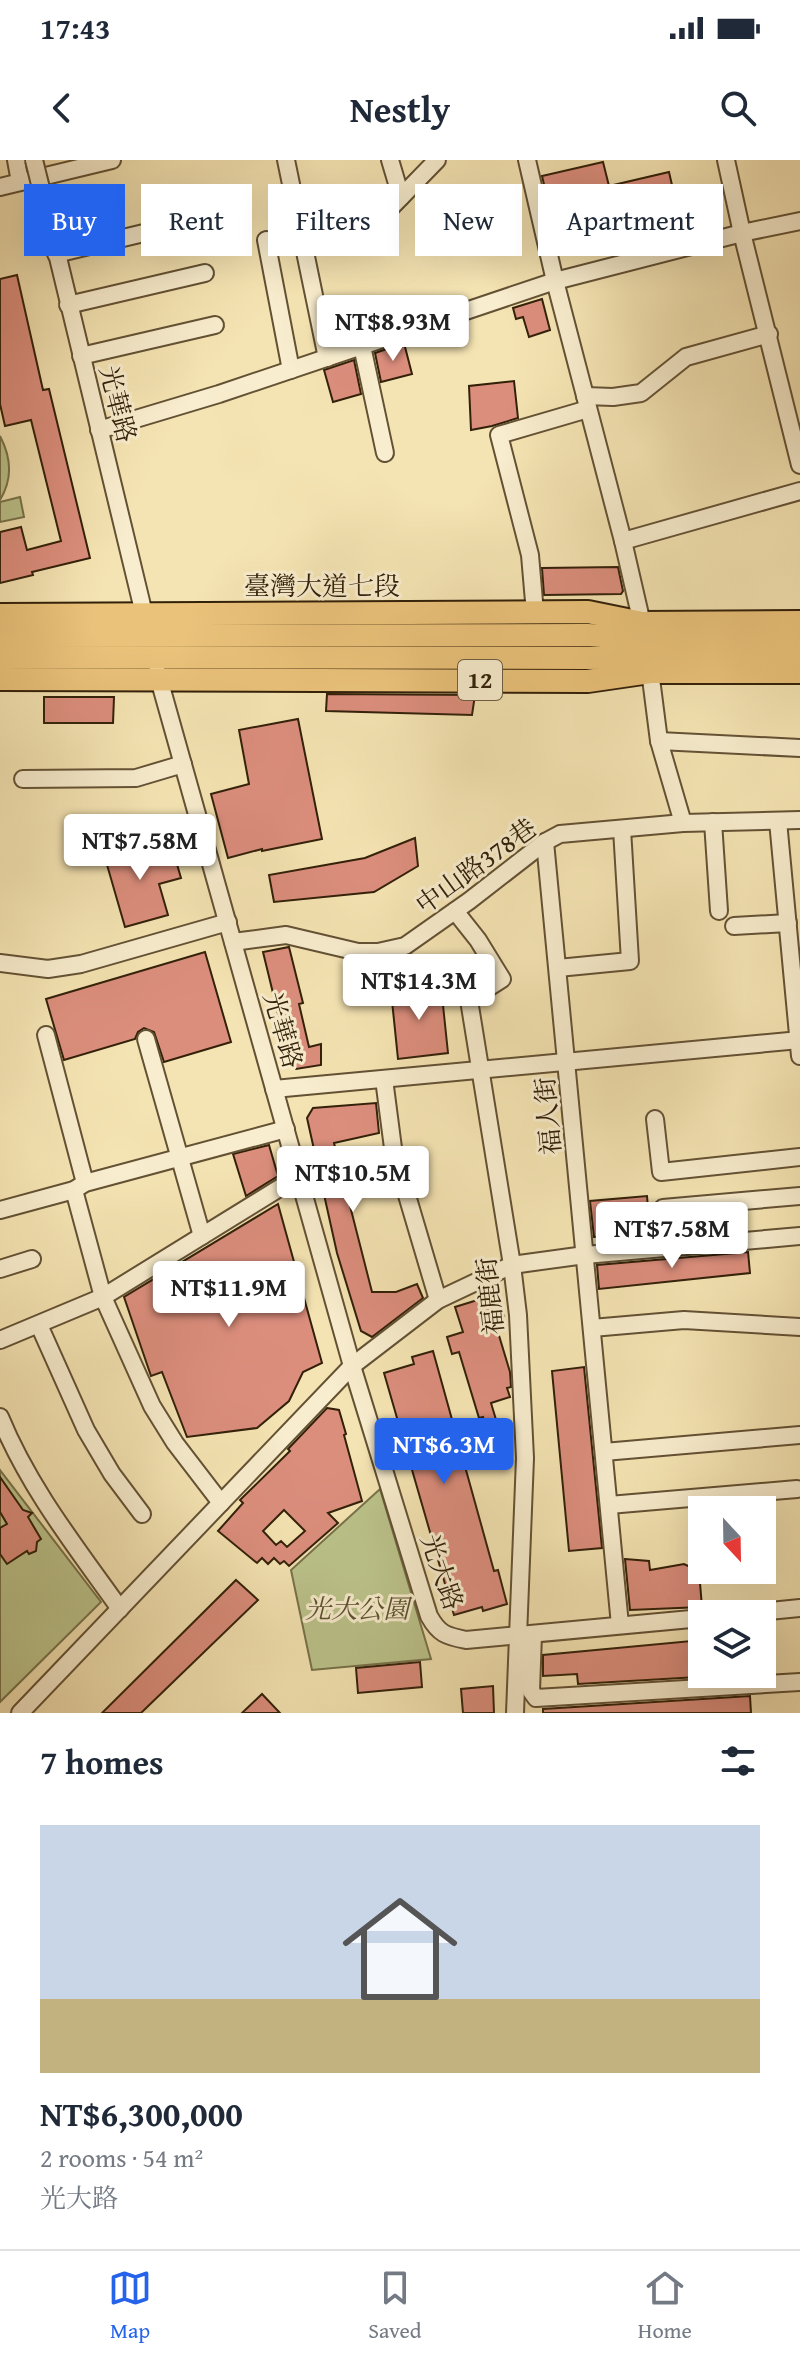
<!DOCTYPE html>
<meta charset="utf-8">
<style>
:root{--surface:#fff;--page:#f6f6f7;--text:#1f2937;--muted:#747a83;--line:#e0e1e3;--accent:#2563eb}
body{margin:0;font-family:"Gentium Book Plus","Noto Serif TC",serif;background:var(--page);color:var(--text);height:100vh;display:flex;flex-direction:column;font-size:30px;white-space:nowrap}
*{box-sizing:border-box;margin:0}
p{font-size:26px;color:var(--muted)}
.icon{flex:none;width:44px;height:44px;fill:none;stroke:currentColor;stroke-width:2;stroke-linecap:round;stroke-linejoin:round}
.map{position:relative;height:1553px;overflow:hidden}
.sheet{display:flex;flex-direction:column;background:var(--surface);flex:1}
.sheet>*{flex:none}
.hud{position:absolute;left:24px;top:24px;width:752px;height:72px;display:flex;gap:16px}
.needle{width:52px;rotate:158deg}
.controls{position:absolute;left:688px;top:1336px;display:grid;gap:16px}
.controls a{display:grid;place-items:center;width:88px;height:88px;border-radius:0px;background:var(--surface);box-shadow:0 8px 32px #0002;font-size:40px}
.price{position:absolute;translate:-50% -68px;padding:0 18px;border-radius:8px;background:#fff;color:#222;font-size:26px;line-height:52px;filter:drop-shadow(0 2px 4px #0008)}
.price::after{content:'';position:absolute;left:50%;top:48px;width:24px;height:18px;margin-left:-12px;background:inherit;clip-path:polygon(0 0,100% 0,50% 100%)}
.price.active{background:var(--accent);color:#fff}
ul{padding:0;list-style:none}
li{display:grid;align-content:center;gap:16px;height:424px;padding:0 40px}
li span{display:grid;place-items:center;height:248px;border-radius:0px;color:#555}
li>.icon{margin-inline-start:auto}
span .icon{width:144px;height:144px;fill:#fffc;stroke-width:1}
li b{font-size:34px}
h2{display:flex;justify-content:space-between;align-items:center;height:96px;padding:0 40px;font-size:34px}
.pill{padding:0 28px;border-radius:0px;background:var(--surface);box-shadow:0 8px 32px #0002;font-size:28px;line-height:72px}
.pill.active{background:var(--accent);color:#fff}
.status{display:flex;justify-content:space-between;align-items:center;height:56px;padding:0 40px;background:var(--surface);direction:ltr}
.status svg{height:22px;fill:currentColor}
header{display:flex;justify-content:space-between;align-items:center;height:104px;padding:0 40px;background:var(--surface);font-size:36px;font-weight:800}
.menu{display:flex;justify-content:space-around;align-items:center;height:112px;border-top:2px solid var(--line);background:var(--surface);font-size:22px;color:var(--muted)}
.menu a{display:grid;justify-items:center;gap:4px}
.menu .active{color:var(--accent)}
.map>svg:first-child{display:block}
.green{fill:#bcc48c;stroke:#77724a;stroke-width:2}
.building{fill:#dc8e7d;stroke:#322009;stroke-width:2;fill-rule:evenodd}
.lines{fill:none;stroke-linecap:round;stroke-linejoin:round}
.minor-casing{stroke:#635134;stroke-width:20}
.major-casing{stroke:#322009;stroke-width:26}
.minor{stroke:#f8edce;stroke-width:16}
.major{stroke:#eac27a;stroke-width:22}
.minor-bridge-casing{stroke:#635134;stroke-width:20;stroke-linecap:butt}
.minor-bridge{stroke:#f8edce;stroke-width:16}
.labels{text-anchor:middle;stroke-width:6;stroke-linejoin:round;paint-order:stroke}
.shield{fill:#f8edce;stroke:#6d5e44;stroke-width:2}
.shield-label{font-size:24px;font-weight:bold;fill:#322009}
.street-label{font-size:26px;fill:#322009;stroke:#f8edce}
.park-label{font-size:26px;font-style:italic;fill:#5b5130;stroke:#f8edce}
</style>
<div class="status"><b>17:43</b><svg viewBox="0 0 49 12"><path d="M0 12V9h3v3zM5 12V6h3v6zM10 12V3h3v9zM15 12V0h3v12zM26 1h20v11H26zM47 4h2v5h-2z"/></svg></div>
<header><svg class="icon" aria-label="back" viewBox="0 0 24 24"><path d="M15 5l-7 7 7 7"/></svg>Nestly<svg class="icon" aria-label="search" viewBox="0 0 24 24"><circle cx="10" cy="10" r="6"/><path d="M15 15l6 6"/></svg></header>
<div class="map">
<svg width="800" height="1553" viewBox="0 0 800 1553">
<rect width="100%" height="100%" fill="#f5e4b3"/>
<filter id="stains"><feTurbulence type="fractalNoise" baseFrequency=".0025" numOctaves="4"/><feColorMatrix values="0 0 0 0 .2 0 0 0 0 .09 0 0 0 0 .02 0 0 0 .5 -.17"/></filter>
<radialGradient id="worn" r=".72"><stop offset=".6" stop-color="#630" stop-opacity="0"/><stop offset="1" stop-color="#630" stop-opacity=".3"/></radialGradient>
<g class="green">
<path d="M0,276C11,297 13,319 0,340Z"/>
<path d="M20,337L24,357L0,362V342Z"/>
<path d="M0,1310L101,1442L0,1542Z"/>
<path d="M380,1329L431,1499L312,1510L291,1410Z"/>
</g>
<g class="building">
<path d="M603,2L609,26L669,12L677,47L667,49L675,79L657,83L649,54L626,59L624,51L554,67L542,16Z"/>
<path d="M17,115L43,230L49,229L90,398L32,412L33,415L0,423V372L21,367L27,390L61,381L31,260L5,266L0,244V119Z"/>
<path d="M542,139L550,170L529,177L523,157L516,159L513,148Z"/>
<path d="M404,183L412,214L381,222L375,193Z"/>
<path d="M354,200L361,234L333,242L324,210Z"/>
<path d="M514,221L518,258L492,266L471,270L469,226Z"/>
<path d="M618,407L623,431L621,434L544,435L542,408Z"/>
<path d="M327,534L475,535L472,555L326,551Z"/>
<path d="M44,537H114L113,563H44Z"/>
<path d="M298,559L322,679L262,691V689L228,698L211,634L249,624L239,570Z"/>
<path d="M415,678L418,706L374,732L274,742L269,715L365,698Z"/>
<path d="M140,680L146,702L174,694L181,718L159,724L168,755L125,767L103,691Z"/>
<path d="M289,787L303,843L299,844L309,887L321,884V905L296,909L290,903L263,792Z"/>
<path d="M205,792L231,882L164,902L154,872L144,868L138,872L135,879L64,900L46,839Z"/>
<path d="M441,826L448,893L398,899L391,831Z"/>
<path d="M376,943L379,973L334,983L372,1132H396L417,1124L423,1138L372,1177L361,1171L337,1093L307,958L313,948Z"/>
<path d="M269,985L278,1016L246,1036L233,994Z"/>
<path d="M647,1036L650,1073L594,1077L590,1041Z"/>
<path d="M278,1044L322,1203L303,1212L289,1241L257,1268L187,1277L162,1212L151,1216L124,1137Z"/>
<path d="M748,1092L750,1113L599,1129L597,1105Z"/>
<path d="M497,1134L504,1156L494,1159L510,1212L511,1227L507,1228L510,1237L491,1243L509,1303L498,1306L483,1257L479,1258L459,1192L452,1194L447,1177L463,1172L455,1147Z"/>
<path d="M433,1191L494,1411L498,1410L507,1444L483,1451L482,1447L454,1455L384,1213L414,1204L412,1197Z"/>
<path d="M584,1207L602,1388L569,1391L552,1211Z"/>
<path d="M327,1248L339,1250L346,1274L344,1275L362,1341L328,1353L338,1363L289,1406L284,1401L280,1404L274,1398L268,1404L262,1398L257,1403L218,1371L243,1343L240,1340L290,1291L288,1289ZM284,1350L305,1371L287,1387L281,1381L276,1385L263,1371Z"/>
<path d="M0,1317L23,1350L32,1353L28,1357L41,1379L37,1382L36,1391L29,1394L27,1391L7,1404L0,1394V1368L7,1364L0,1352Z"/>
<path d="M625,1399L649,1401L650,1410L684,1404L699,1411L702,1447L630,1450Z"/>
<path d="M236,1420L258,1440L141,1553H102Z"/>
<path d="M702,1480V1514L733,1515L578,1524L577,1514L543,1516V1495Z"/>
<path d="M420,1502L422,1527L358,1533L356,1508Z"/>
<path d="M493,1526L494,1553H463L461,1529Z"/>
<path d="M262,1534L280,1553H242Z"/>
<path d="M750,1536L751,1553H543V1549Z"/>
</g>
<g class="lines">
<defs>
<g id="minor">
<path d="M16,0L20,22"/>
<path d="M286,0L327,198"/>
<path d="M390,0L401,37"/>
<path d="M527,0L555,121L623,381L644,472"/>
<path d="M726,0L742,73L800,305"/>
<path d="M0,27L112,0"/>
<path d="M371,68L437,0"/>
<path d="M266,80L291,210"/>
<path d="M54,81L146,462"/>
<path d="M56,94L194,61"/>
<path d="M68,145L205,113"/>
<path d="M362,186L385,293"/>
<path d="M81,196L215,165"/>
<path d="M585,236L613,237L641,233L686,197L769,174"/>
<path d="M99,270L219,234L555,121L742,73L800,61"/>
<path d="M623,381L800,331"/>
<path d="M535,453L530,395L499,275L588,249"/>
<path d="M649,503L659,581L683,663"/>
<path d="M157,512L352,1206L429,1456C439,1474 446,1476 466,1480L702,1458"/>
<path d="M659,581L800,588"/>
<path d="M23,619L136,618L183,604"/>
<path d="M778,661L800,896"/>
<path d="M713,662L719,751"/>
<path d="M545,682L620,1465"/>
<path d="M455,751L478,780L502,819L469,840L512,1105L518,1155L525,1298L515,1553"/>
<path d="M734,766L788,763"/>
<path d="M233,782L286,775L358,792H378L405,786L469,741L545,682L560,674L683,663L800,660"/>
<path d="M0,803L48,809L81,804L228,762"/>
<path d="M558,808L630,801L622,669"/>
<path d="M46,875L85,1023"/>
<path d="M146,879L202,1076"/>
<path d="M384,919L393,988L438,1140"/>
<path d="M274,929L800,880"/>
<path d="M655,959L661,1012L800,997"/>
<path d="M74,1030L103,1137L152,1246L175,1283L221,1343"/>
<path d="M663,1048L800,1036"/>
<path d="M0,1050L74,1030L85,1023L286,969"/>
<path d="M0,1109L32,1099"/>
<path d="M39,1165L86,1270L112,1314L142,1354"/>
<path d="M592,1168L684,1160L800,1167"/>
<path d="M0,1180L103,1137L299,1016"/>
<path d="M0,1257C29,1328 76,1387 120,1449"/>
<path d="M604,1292L800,1275"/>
<path d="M609,1345L797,1329"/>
<path d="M739,1454L800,1448"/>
<path d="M533,1474L531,1531L536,1538L800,1522"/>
<path d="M20,1553L352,1206L438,1140L512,1105L585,1095L800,1076"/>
</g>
<g id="major">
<path d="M0,455L588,452L642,463L800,462"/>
<path d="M0,476L588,475L645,479H800"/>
<path d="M0,497L588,498L800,495"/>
<path d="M0,519L588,521L650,512H800"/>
</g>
</defs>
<use href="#minor" class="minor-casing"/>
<use href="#major" class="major-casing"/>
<use href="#minor" class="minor"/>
<use href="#major" class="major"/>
<defs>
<path id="minor-bridge" d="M34,0L54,81"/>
</defs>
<use href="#minor-bridge" class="minor-bridge-casing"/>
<use href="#minor-bridge" class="minor-bridge"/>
</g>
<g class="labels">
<rect class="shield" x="458" y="500" width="44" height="40" rx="6"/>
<g class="shield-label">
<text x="480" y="528">12</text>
</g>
<g class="street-label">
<text transform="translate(118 244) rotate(76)" y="9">光華路</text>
<text x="322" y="435">臺灣大道七段</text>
<text transform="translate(476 706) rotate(-36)" y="9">中山路378巷</text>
<text transform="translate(283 870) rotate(74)" y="9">光華路</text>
<text transform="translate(548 956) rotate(-95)" y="9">福人街</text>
<text transform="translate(490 1136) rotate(-96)" y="9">福鹿街</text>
<text transform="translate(442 1412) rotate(71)" y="9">光大路</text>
</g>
<g class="park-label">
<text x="357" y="1458">光大公園</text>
</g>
</g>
<rect width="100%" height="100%" filter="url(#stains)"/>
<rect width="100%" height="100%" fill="url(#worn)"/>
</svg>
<div class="controls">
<a><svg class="needle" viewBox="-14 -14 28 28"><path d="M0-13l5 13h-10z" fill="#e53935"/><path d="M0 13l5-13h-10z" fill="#747a83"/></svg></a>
<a><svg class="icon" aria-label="layers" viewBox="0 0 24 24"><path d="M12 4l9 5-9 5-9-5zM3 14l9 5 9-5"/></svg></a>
</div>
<b class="price" style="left:393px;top:203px">NT$8.93M</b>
<b class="price" style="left:140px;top:722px">NT$7.58M</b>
<b class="price" style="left:419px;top:862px">NT$14.3M</b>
<b class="price" style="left:353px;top:1054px">NT$10.5M</b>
<b class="price" style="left:672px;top:1110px">NT$7.58M</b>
<b class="price" style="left:229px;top:1169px">NT$11.9M</b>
<b class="price active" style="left:444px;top:1326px">NT$6.3M</b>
<div class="hud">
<a class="pill active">Buy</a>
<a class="pill">Rent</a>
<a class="pill">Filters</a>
<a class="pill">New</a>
<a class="pill">Apartment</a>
</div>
</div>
<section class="sheet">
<h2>7 homes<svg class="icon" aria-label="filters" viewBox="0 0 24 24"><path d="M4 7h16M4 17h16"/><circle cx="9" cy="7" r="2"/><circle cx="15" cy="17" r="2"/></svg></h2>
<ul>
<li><span style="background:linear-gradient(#c9d6e8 70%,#c2b280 0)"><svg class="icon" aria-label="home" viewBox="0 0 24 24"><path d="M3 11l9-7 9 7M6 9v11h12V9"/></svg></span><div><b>NT$6,300,000</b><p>2 rooms · 54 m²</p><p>光大路</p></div></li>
</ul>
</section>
<nav class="menu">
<a class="active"><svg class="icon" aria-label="map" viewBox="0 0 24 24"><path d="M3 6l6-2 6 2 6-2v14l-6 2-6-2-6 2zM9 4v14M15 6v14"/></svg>Map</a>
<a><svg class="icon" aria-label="saved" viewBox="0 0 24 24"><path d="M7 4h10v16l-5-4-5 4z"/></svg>Saved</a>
<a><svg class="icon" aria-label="home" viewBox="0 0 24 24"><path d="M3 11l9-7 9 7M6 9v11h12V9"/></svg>Home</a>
</nav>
